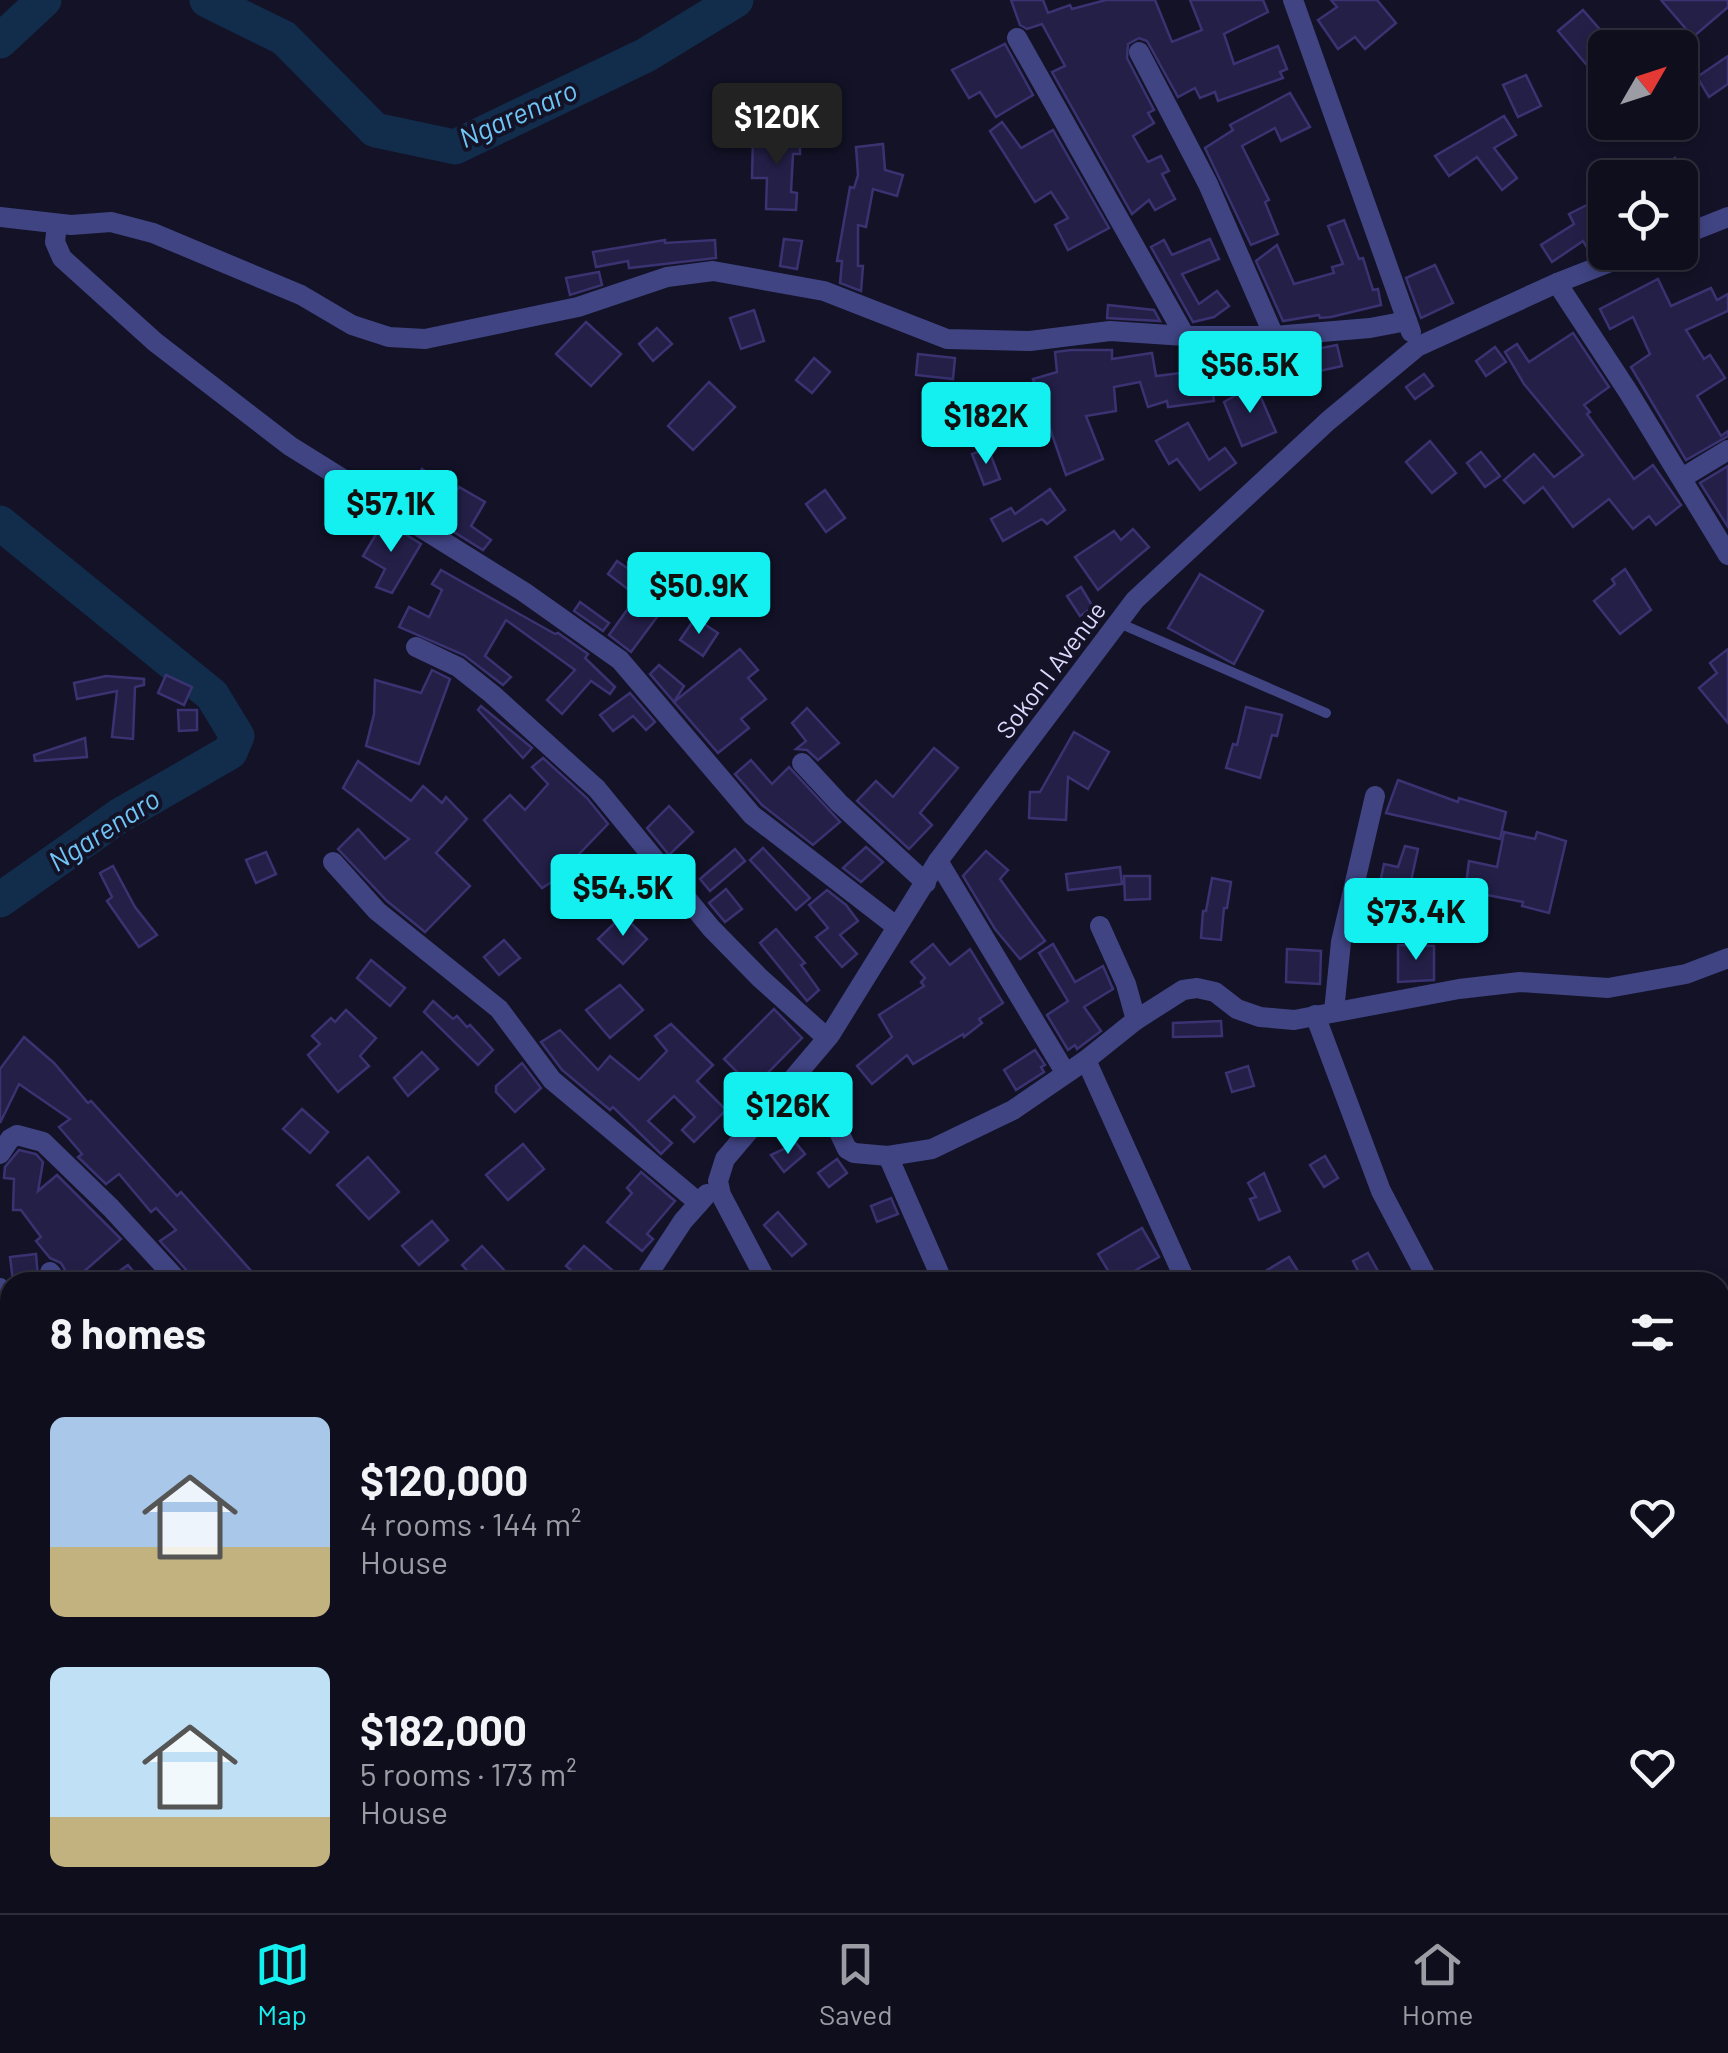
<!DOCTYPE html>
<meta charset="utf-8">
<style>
:root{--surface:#0e0e1d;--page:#1c1c2a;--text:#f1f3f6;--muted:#9b9ca4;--line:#2e2e3b;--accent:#14efef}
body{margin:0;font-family:Barlow,sans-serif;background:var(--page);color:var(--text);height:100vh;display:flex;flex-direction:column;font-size:38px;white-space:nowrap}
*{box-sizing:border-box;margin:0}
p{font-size:32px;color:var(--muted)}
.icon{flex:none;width:55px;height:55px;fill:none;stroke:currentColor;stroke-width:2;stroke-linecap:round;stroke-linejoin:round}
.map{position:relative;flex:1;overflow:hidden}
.sheet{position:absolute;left:0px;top:1272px;width:1730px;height:642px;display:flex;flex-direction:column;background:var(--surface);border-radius:30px 30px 0 0;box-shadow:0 5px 15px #0003,0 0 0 2px var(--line)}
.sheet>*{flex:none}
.needle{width:65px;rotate:51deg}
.controls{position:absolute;left:1588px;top:30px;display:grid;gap:20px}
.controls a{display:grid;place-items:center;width:110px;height:110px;border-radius:15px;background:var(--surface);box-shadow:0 5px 15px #0003,0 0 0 2px var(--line);font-size:50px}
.price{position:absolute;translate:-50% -85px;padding:0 22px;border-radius:10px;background:var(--accent);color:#111;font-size:32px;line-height:65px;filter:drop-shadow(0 2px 5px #0008)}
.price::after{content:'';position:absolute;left:50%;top:60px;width:30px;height:22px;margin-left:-15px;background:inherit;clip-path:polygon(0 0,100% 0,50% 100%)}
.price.on{background:#222;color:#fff}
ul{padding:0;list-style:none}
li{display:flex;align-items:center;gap:30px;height:250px;padding:0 50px}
li span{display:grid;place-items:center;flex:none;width:280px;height:200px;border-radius:15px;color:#555}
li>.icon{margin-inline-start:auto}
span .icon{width:120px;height:120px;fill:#fffc;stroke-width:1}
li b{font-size:42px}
h2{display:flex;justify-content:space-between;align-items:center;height:120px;padding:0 50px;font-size:42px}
.tab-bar{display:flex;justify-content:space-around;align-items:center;height:140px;border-top:2px solid var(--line);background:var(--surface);font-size:28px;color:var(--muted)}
.tab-bar a{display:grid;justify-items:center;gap:5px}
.tab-bar .on{color:var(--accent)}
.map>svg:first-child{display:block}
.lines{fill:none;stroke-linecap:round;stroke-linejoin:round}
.river{stroke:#122d4b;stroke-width:35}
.building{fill:#231f47;stroke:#393371;stroke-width:2.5}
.service{stroke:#404483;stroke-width:10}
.minor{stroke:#404483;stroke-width:20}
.tertiary{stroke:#404483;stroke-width:20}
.labels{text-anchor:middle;stroke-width:8;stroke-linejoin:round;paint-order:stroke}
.street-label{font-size:25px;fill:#dbdafd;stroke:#131227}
.water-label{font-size:28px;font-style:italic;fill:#6fc5f5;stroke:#131227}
</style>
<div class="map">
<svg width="1728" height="1913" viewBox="0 0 1728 1913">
<rect width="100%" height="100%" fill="#131227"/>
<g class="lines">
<g class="river">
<path d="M207,0L284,38L375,130L455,147L646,55L736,0"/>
<path d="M0,41L44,0"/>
<path d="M0,523L212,695L237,736L230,752L119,816L0,900"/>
</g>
</g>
<g class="building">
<path d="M1011,0H1043L1048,13L1070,5L1072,9L1106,0H1155L1172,42L1202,30L1190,0H1263L1268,12L1224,34L1234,64L1278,46L1287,69L1280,72L1283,78L1218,101L1215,92L1200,98L1195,88L1178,97L1147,41L1139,38L1128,44L1127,58L1154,110L1148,113L1154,123L1133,136L1148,162L1161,156L1169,171L1162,174L1175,199L1155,210L1149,200L1132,214L1052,72L1065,66L1042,24L1027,29L1020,25Z"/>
<path d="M1331,0H1377L1396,23L1365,49L1355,37L1338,49L1318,20L1337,7Z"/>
<path d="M1661,0H1728V7L1693,37Z"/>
<path d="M1583,10L1616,48H1605V58L1591,70L1558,31Z"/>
<path d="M1005,44L1033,95L996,117L980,92L969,98L952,70Z"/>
<path d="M1728,56V84L1709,97L1697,77Z"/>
<path d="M1526,75L1541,106L1518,117L1503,85Z"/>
<path d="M1290,93L1310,127L1281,141L1275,128L1242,146L1269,200L1265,202L1278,234L1251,245L1205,148L1233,130L1230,125Z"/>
<path d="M1504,116L1516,135L1494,148L1517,178L1502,190L1477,157L1449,176L1435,156Z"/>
<path d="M1002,122L1021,148L1053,130L1109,228L1068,250L1055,225L1068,218L1051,192L1035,202L990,131Z"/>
<path d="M769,134H800V154H793L791,192L797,193L796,210L766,209L767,178H752L753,138H769Z"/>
<path d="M883,144L885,170L903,175L897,196L873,189L866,227L858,225V266H863L861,291L840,283L842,261H837L850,187L854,188L858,175L856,147Z"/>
<path d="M1675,158L1697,199L1680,209V178H1641Z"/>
<path d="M1605,196V236L1586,246L1583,241L1552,262L1541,245L1574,224L1569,214Z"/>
<path d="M1344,220L1359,259L1363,258L1373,290L1378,289L1381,305L1331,317L1320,318L1319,315L1283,321L1256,261L1277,245L1294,284L1334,273L1332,267L1343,264L1328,226Z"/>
<path d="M784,239L802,241L797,269L780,266Z"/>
<path d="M1210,239L1219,259L1182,274L1199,304L1217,291L1229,306L1214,317L1193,322L1151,247L1164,240L1172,255Z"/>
<path d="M665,240V243L715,240L716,258L629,268L628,261L596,267L593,252Z"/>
<path d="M1435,265L1453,303L1421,318L1406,278Z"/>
<path d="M599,272L602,285L570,295L566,278Z"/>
<path d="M1658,279L1671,306L1711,288L1717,300L1728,294V311L1686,330L1704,359L1710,355L1725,378L1697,396L1721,436L1728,431V436L1686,460L1631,367L1650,354L1633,317L1610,329L1600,309Z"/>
<path d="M1108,305L1154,310L1160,321L1107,318Z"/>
<path d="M754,310L764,341L741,349L730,318Z"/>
<path d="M586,322L621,354L591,386L556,354Z"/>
<path d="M657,328L672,344L653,361L639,344Z"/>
<path d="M1573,333L1609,387L1584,405L1590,412L1587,414L1634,479L1653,465L1681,505L1656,525L1649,516L1633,529L1609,499L1573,527L1543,487L1524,503L1504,480L1534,454L1554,477L1583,455L1524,384L1505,352L1517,344L1529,362Z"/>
<path d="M1337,345L1342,366L1297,376V373L1247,379L1245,363Z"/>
<path d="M1495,347L1506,362L1486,376L1476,361Z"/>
<path d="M1071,350H1112V359L1152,353L1156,376L1189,372V350H1197L1203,373L1207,372V382L1211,381L1214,401L1168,407L1167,401L1148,407L1140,382L1114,387L1116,411L1086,416L1103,459L1066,475L1033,379L1057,372L1055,352Z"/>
<path d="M918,354L955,358L953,379L916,375Z"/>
<path d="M814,358L830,372L812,393L796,380Z"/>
<path d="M1424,374L1433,386L1415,399L1406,387Z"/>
<path d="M709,382L735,407L693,450L668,426Z"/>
<path d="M1255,384L1276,432L1242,446L1224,402Z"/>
<path d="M1188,423L1209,460L1225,448L1236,463L1200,490L1177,459L1169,464L1156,441Z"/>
<path d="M1430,441L1456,473L1432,493L1406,462Z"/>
<path d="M988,448L1000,479L984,485L972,454Z"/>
<path d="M1481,452L1500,476L1485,487L1467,463Z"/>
<path d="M1728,466V527L1700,483Z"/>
<path d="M422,469L455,493L459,487L485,502L471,526L491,540L483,550L401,499Z"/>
<path d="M1050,489L1065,510L1047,524L1042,519L1003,541L991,519L1011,508L1015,514Z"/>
<path d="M825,490L845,518L826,532L806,504Z"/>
<path d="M384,521L421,544L392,593L376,587L385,569L363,556Z"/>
<path d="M1133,529L1149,547L1098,590L1075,557L1114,531L1121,540Z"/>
<path d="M617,561L671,598L631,652L609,635L637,596L608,574Z"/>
<path d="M1625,569L1651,610L1620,634L1594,601L1615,584L1612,579Z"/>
<path d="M441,570L555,634L558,633L588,654L585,658L615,687L610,694L591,681L562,714L547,700L575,670L506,620L485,656L511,677L503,685L464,655L399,627L409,607L429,617L442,590L432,584Z"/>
<path d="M1200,574L1263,611L1234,664L1168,628Z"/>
<path d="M1081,587L1093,607L1080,616L1067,596Z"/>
<path d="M580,602L609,623L603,631L574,611Z"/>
<path d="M695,618L718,633L703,656L680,640Z"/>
<path d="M740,649L758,670L748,678L766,699L741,719L749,728L718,753L674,702Z"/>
<path d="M1728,649V723L1699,688L1717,673L1710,663Z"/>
<path d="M659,665L684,686L674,702L650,674Z"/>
<path d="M432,670L450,679L419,764L366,746L374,714L375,680L421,693Z"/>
<path d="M166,675L192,687L184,705L158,693Z"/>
<path d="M106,676L144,679V685L135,687L133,739L112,737L117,691L77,699L74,683Z"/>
<path d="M630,693L655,722L646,730L633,716L613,731L600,715Z"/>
<path d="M481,706L532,748L523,758L478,710Z"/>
<path d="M1246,707L1282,715L1277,736L1272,735L1260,778L1226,768L1233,744L1237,745Z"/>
<path d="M807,708L839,743L818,760L807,750L796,749L806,741L792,723Z"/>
<path d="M178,710H197V730L179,731Z"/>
<path d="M1074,732L1109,752L1088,789L1068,777L1066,820L1029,818L1030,792H1040Z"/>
<path d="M85,738L87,757L35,761L34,755Z"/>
<path d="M934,748L958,768L920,813L932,825L909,849L857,801L876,781L893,797Z"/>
<path d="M543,758L587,798L608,824L553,881L542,888L484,820L510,795L525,810L548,784L532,767Z"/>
<path d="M751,760L772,784L789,767L840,822L813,845L762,805L735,774Z"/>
<path d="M358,761L411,801L423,786L442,803L446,797L467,819L436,853L470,886L425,932L387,901L338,849L358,829L385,859L409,839L343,788Z"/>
<path d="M1398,780L1458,802L1459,798L1506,812L1500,839L1386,813Z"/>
<path d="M669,806L693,832L669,855L647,828Z"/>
<path d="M1504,832L1535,839L1537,832L1566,841L1549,913L1522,906L1523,902L1487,895L1479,940L1459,938L1469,861L1497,867Z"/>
<path d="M1405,846L1418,849L1404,913L1375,906L1384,864L1398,867Z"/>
<path d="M866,847L883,862L861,882L843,868Z"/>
<path d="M763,848L810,898L796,910L750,860Z"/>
<path d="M735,849L745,861L710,891L700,879Z"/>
<path d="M986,851L1008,870L1000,879L1045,941L1020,959L995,929L963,876Z"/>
<path d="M266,852L276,874L256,883L246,860Z"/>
<path d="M113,866L135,907L157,935L139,947L107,901L112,897L100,873Z"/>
<path d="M1120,867L1122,884L1068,890L1066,874Z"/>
<path d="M1124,876H1150V899L1125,900Z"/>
<path d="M1212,878L1231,882L1227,908H1224L1221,940L1201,938L1203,911H1206Z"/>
<path d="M620,880L636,895L616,915L600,900Z"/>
<path d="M726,889L742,909L725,922L709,903Z"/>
<path d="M827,890L846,905L858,921L840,935L857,954L842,967L816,937L828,928L809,905Z"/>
<path d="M623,915L647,939L623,964L598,939Z"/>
<path d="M776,929L805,963L801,965L819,990L807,1001L760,943Z"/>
<path d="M504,940L520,958L499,975L484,957Z"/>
<path d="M933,944L950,965L970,949L1003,1003L979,1019L982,1023L964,1037L963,1034L913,1064L907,1055L872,1084L857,1066L892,1037L879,1015L924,986L921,982L925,978L911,962Z"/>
<path d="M1053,944L1075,982L1103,966L1113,989L1084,1007L1101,1031L1077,1049L1075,1045L1068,1050L1047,1015L1068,1001L1039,953Z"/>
<path d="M1398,945L1434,946V980L1398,982Z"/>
<path d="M1287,949L1321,951L1320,984L1286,982Z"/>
<path d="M371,960L405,988L390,1006L357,978Z"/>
<path d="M620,985L643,1010L610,1038L586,1010Z"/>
<path d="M433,1001L453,1019L457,1016L467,1027L470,1025L493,1050L478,1065L424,1012Z"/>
<path d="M774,1009L802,1038L753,1088L724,1059Z"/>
<path d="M346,1010L376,1038L360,1056L369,1066L338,1092L308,1055L320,1044L312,1036L331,1018L335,1022Z"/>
<path d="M1221,1021L1222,1036L1173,1037V1023Z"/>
<path d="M671,1024L713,1065L697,1081L726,1110L694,1142L682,1130L695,1117L674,1096L648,1121L672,1143L661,1154L613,1107L610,1110L562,1070L541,1042L560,1030L598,1070L610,1056L639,1080L667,1051L655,1036Z"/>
<path d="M24,1037L54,1063L88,1103L91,1101L177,1196L181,1192L261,1282H192L189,1273L160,1241L176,1230L156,1208L151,1212L119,1174L106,1184L78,1157L82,1154L59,1127L70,1119L19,1084L0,1123V1069Z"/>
<path d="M1035,1050L1045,1065L1041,1067L1044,1072L1016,1090L1004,1070Z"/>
<path d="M422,1052L438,1069L408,1096L394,1078Z"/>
<path d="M522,1063L541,1088L515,1112L496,1092V1086Z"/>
<path d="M1248,1066L1254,1086L1232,1092L1226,1073Z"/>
<path d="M302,1109L328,1132L310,1153L283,1129Z"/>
<path d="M796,1143L805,1154L784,1172L771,1155Z"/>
<path d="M523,1144L544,1169L508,1200L486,1175Z"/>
<path d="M19,1150L36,1154L43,1162L38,1191L57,1175L121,1239L72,1282L61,1263L50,1258L36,1241L41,1237L21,1210H13L14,1179L4,1178L5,1167Z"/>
<path d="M1325,1156L1338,1178L1324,1187L1310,1165Z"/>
<path d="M368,1157L399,1192L369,1219L337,1185Z"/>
<path d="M837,1159L847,1173L829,1187L818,1173Z"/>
<path d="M641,1172L675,1201L647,1234L653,1239L642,1251L607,1222L632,1193L627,1188Z"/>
<path d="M1264,1173L1280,1211L1259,1220L1250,1199L1256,1197L1248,1183Z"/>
<path d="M891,1198L898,1214L877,1222L871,1206Z"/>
<path d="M778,1212L806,1244L792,1256L764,1225Z"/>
<path d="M432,1221L448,1240L419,1265L402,1246Z"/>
<path d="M1142,1228L1159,1257L1115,1282L1098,1254Z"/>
<path d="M482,1246L515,1282H478L462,1265Z"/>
<path d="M584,1246L626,1282H585L566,1266Z"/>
<path d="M1368,1253L1378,1271L1362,1279L1353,1261Z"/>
<path d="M36,1254L38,1278L13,1281L10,1257Z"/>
<path d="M1289,1257L1305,1282H1247Z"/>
<path d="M128,1265L142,1282H104Z"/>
</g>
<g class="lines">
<path class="service" d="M1119,623L1326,713"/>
<g class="minor">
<path d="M1293,0L1411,332"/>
<path d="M1017,38L1185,336"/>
<path d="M1139,52L1208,184L1274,336"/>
<path d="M0,217L71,225L111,222L153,233L301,295L352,325L389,337L425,339L578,307L667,277L713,271L824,291L947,339L1030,341L1110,331L1185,336H1274L1370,328L1407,321"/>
<path d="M57,224L55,242L62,258L155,342L290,446L524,592L620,660L752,815L897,927"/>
<path d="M1557,283L1629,393L1728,555"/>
<path d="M1682,478L1728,450"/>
<path d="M416,647L458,667L492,694L597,789L711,928L760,978L827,1038"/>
<path d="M802,763L839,803L926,883"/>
<path d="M938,861L1065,1072"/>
<path d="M333,862L377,911L499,1009L552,1080L699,1203"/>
<path d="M1100,926L1126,984L1136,1020"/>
<path d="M1334,1011L1341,942L1375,796"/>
<path d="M1315,1015L1381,1191L1429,1282"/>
<path d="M1086,1060L1186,1282"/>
<path d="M788,1084L831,1115L847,1149L854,1153L888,1156L932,1149L1013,1110L1086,1060L1136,1020L1183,990L1197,988L1215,992L1237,1009L1260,1017L1294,1020L1459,989L1520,982L1608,988L1686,974L1728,958"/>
<path d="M0,1154L10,1139L17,1135L43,1142L111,1208L179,1282"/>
<path d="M888,1156L943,1282"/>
<path d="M50,1272L58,1282"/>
<path d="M643,1282L683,1221L707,1194"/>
<path d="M0,1288L3,1300L10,1303"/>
<path d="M0,1394L10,1391"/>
<path d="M0,1482L10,1478"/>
<path d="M1720,1578L1728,1580"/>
<path d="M0,1712L10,1710"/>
<path d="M9,1784H10"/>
<path d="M1720,1817L1728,1813"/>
<path d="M0,1878L10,1877"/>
<path d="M618,1905L623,1913"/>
<path d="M229,1913L278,1905"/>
<path d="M332,1913L333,1905"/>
<path d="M450,1913L464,1905"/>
<path d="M1085,1913L1087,1905"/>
<path d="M1241,1913L1243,1905"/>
<path d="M1338,1913L1339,1905"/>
<path d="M1398,1913L1401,1905"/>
<path d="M1498,1913L1518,1905"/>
</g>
<g class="tertiary">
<path d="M1680,236L1728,217"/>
<path d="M767,1282L721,1195L718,1181L725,1159L830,1035L938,861L1135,600L1328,421L1417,347L1557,283L1636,252"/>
<path d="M964,1913V1905"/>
</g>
</g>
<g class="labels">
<g class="street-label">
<text transform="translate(1051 670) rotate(-53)" y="9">Sokon I Avenue</text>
</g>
<g class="water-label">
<text transform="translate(518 114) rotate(-24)" y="10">Ngarenaro</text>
<text transform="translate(104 830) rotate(-33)" y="10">Ngarenaro</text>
</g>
</g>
</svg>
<div class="controls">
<a><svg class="needle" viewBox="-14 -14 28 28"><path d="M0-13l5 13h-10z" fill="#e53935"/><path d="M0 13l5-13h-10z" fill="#9b9ca4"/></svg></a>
<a><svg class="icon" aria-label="locate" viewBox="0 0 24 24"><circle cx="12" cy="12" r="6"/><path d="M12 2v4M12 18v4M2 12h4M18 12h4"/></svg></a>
</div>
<b class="price on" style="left:777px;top:168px">$120K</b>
<b class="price" style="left:1250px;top:416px">$56.5K</b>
<b class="price" style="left:986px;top:467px">$182K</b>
<b class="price" style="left:391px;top:555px">$57.1K</b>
<b class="price" style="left:699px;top:637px">$50.9K</b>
<b class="price" style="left:623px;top:939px">$54.5K</b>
<b class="price" style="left:1416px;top:963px">$73.4K</b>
<b class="price" style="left:788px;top:1157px">$126K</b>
<section class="sheet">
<h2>8 homes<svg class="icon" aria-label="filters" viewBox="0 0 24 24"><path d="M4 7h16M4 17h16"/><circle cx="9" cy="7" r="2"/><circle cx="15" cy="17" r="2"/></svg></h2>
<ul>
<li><span style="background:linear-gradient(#a9c7e8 65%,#c2b280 0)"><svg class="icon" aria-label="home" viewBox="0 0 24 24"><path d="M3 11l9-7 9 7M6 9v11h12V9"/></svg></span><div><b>$120,000</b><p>4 rooms · 144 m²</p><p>House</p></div><svg class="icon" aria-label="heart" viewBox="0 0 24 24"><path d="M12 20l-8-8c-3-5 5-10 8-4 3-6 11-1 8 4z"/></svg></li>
<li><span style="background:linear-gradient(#bfe0f5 75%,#c2b280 0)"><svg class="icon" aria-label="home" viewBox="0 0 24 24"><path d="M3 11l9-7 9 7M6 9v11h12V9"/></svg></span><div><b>$182,000</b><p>5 rooms · 173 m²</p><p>House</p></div><svg class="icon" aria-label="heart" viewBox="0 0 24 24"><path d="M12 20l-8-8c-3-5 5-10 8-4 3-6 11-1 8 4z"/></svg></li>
</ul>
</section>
</div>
<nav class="tab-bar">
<a class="on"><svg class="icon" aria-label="map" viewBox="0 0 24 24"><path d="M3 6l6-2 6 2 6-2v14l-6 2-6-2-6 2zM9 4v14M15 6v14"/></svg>Map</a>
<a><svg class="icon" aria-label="saved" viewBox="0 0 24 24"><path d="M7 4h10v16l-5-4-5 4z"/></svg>Saved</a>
<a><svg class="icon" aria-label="home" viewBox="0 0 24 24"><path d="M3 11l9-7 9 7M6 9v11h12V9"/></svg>Home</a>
</nav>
